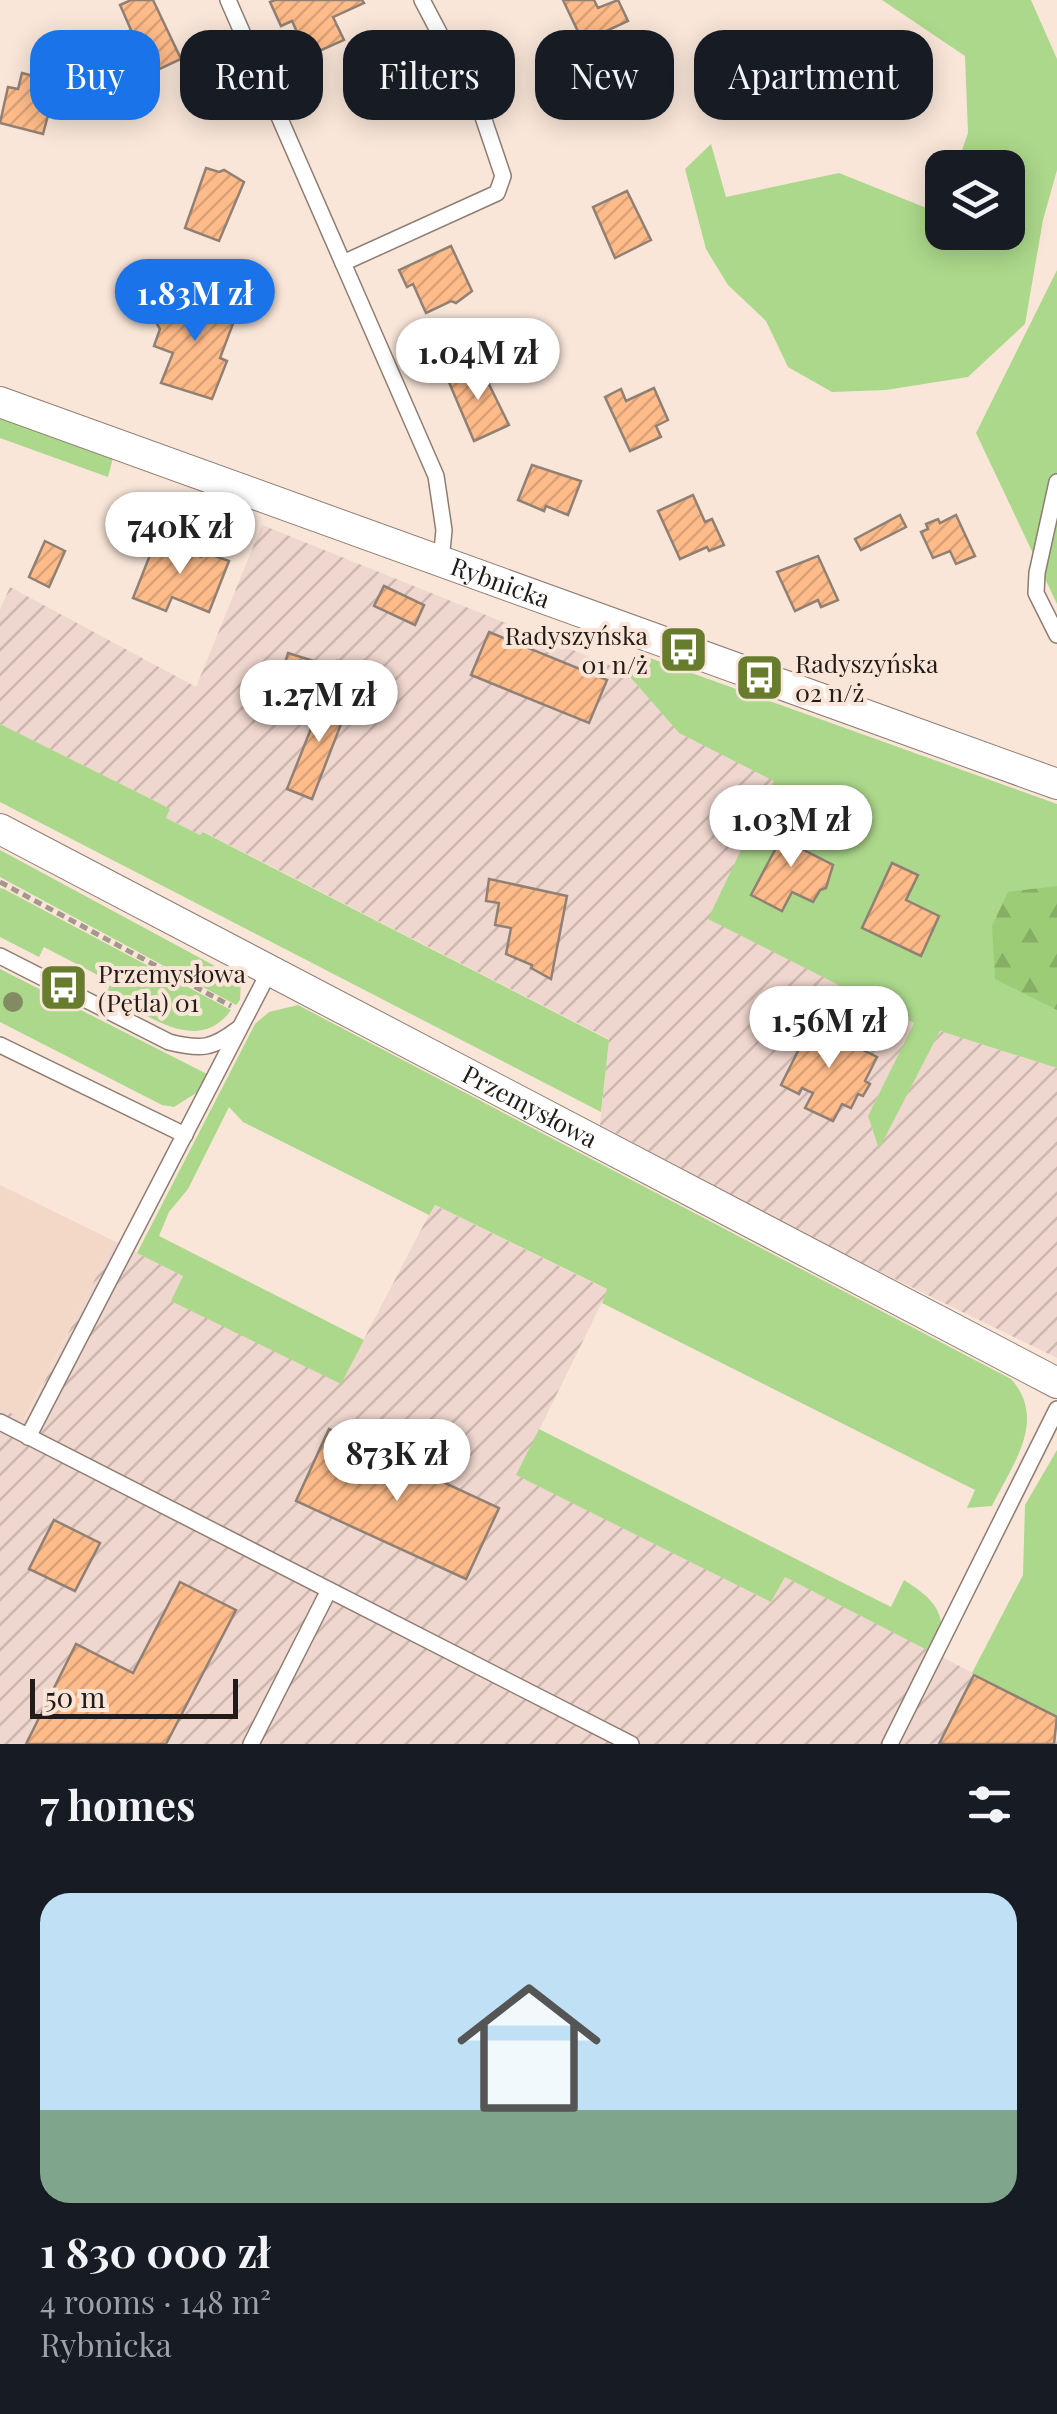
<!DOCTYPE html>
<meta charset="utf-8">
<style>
:root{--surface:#171b24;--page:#242831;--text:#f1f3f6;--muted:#9ea1a6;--accent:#1a73e8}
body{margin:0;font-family:"Playfair Display",serif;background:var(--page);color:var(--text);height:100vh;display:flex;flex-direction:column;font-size:38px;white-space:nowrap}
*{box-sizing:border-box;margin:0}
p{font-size:32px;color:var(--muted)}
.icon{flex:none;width:55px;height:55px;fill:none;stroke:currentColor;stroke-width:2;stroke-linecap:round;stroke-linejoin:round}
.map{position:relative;height:1744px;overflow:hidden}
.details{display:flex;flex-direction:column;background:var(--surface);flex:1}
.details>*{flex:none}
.guide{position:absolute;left:30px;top:30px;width:998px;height:90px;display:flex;gap:20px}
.tools{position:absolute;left:925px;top:150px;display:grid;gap:20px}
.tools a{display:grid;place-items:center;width:100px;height:100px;border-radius:20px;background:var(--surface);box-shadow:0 5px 25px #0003;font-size:50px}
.scale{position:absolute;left:30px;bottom:25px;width:208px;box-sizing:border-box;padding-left:10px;border:5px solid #221b17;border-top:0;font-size:28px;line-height:35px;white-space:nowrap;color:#221b17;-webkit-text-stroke:8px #f9e6d9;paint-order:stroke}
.price{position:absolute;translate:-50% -85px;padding:0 22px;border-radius:35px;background:#fff;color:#222;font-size:32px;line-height:65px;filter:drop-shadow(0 2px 5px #0008)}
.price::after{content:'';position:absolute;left:50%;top:60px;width:30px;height:22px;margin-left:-15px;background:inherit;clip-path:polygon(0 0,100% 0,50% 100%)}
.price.active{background:var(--accent);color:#fff}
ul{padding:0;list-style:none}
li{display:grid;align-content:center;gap:20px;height:530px;padding:0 40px}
li span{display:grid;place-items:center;height:310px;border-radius:30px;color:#555}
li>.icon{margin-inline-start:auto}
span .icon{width:180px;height:180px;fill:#fffc;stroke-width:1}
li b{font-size:42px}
h2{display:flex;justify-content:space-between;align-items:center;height:120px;padding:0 40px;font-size:42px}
.pill{padding:0 35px;border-radius:30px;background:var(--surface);box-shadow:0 5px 25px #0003;font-size:35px;line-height:90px}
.pill.active{background:var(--accent);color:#fff}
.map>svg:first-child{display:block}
.built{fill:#f3d8c7}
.industrial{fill:url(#industrial-furrows)}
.green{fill:#acd88b}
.forest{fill:url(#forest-firs)}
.building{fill:url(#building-hatch);stroke:#918074;stroke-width:2.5}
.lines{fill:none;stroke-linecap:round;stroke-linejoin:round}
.service-casing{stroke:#8f7d72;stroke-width:18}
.minor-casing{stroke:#8f7d72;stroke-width:32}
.path{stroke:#a6978e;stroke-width:5;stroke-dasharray:8 5;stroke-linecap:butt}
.service{stroke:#fff;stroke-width:15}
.minor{stroke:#fff;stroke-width:30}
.tree{fill:#838b62}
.labels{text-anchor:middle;stroke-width:8;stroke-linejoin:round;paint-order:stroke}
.street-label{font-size:25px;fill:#221b17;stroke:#f9e6d9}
.poi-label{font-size:25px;fill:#221b17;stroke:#f9e6d9;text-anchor:start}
</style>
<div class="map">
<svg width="1057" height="1744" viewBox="0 0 1057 1744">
<defs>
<pattern id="industrial-furrows" width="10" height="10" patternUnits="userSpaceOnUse" patternTransform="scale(2.5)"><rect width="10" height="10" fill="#efd6ce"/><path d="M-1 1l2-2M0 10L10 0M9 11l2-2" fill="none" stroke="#cdb7b0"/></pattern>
<pattern id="forest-firs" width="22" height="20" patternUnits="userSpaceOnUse" patternTransform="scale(2.5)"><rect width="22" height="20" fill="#9ccd76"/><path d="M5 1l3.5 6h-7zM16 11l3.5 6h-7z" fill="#86af65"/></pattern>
<pattern id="building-hatch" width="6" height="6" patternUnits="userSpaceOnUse" patternTransform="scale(2.5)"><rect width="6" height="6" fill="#ffbc8a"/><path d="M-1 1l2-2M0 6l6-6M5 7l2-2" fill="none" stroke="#daa176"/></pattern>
</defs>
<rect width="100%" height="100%" fill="#f9e6d9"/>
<path class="built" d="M0,1185L114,1241L24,1420L0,1408Z"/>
<g class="industrial">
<path d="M262,525L625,671L679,733L775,781L709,919L915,1023L868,1116L879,1148L940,1031L1057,1068V1358L858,1261L600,1125L609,1039L204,832L200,835L166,818L169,809L155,801L0,724V609L10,587L196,687Z"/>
<path d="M434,1205L608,1290L517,1475L771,1602L785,1577L1057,1716V1744H0V1408L25,1420L114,1241L183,1276L172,1301L341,1383Z"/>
</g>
<g class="green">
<path d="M882,0H1031L1057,59V170L1043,220L1025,324L968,377L886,390L832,392L788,367L766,321L728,285L706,249L685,169L711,144L726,197L839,173L939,213L942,206V232H1008V168L956,167L968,133L965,56Z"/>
<path d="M1057,270V604L976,433Z"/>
<path d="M0,417L113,458L108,477L0,438Z"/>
<path d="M636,653L1057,804V1068L940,1031L879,1149L868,1116L914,1023L708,919L774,781L679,733L625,671Z"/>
<path d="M0,724L155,801L170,809L166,818L200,835L203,832L609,1040L601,1112L0,802Z"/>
<path d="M0,850L241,980L240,1000L236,1005L0,877Z"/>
<path d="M0,888L4,889L231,1010C198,1057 143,1013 107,992L111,982L44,947L39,957L0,937Z"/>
<path d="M0,969L209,1075L201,1090L174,1107L162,1105L0,1022Z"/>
<path d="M298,1005L1011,1379C1048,1420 1012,1465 992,1506L967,1508L975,1490L602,1303L607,1289L435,1205L429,1215L243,1122L229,1107L188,1189L169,1212L159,1236L364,1340L341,1384L171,1301L183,1276L137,1253L255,1024L269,1012Z"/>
<path d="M539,1429L891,1607L904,1580C936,1600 951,1617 935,1654L785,1577L771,1602L516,1475Z"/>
<path d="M1057,1450V1716L972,1673L1023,1575L1025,1505Z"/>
</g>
<path class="forest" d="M1057,886V1010L995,979L992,926L1008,892Z"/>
<g class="building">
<path d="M131,0H153L181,59L136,80L116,37L131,30L120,5Z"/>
<path d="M275,0H362L364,3L333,17L344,40L308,56L292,21L281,26L270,2Z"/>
<path d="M563,0H594L598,8L618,0L628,21L583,42Z"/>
<path d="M22,73L57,82L43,134L0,123L8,87L18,89Z"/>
<path d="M206,168L219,172L224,170L244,182L219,241L185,228Z"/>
<path d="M627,191L651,240L615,258L593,207Z"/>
<path d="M451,246L472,291L456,303L451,301L426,313L413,284L407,287L399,270Z"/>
<path d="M171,296L196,298L237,313L220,358L227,361L212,399L161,383L173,353L154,346L160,329L157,324L161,316L166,313Z"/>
<path d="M480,366L509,425L474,441L448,380Z"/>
<path d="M654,388L668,420L656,426L661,437L630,451L605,397L621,389L626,401Z"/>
<path d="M532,465L581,481L568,515L546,506L544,511L518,500Z"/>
<path d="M693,495L705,522L712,519L724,545L709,551L707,547L680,559L658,511Z"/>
<path d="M900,515L906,527L861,550L855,539Z"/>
<path d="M956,515L975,556L956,564L950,551L933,558L921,532L928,529L926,524L938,519L940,523Z"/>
<path d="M167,536L196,548L194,554L201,557L204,552L229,561L209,612L172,597L166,611L133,598L154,545L162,548Z"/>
<path d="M45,541L65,551L49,587L29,577Z"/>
<path d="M818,556L838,600L821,607L818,600L795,611L777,572Z"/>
<path d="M384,586L424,605L415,625L374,606Z"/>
<path d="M489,632L607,680L589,723L471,675Z"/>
<path d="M288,653L330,666L321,696L306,692L308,686L300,684L302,679L286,674L279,695L264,690L270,669L282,673Z"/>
<path d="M337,661L364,671L359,685L332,675Z"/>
<path d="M326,691L350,701L312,799L287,789Z"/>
<path d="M781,819L806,832L798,847L833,865L826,888L820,890L813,902L792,892L782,911L751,895L777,846L769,842Z"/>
<path d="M892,863L918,875L906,900L939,916L921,956L862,928Z"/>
<path d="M489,879L567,896L551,979L531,968L532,965L506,954L511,928L495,925L499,903L486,901Z"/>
<path d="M817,1013L836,1022L827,1040L846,1049L849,1043L877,1057L865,1081L870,1084L863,1096L858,1094L851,1108L842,1104L833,1121L805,1108L813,1093L802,1088L799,1094L781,1085Z"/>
<path d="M329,1429L499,1508L466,1579L296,1501Z"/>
<path d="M54,1520L100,1543L75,1591L29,1569Z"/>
<path d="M180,1582L236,1610L166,1744H26L76,1644L133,1673Z"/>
<path d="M974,1675L1057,1717L1054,1744H939Z"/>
</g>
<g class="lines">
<defs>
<g id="service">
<path d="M228,0L343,263"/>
<path d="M422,0L482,114L503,176L497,193L343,263L436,476L444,530L441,561"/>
<path d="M1057,482L1037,573L1036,593L1057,635"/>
<path d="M0,956L169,1042C201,1050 212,1049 238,1029"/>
<path d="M0,1045L185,1135"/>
<path d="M0,1422L631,1744"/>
<path d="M28,1437L270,970"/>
<path d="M251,1744L329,1590"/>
<path d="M890,1744L1057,1409"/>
</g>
<g id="minor">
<path id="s1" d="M0,402L1057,784"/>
<path id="s2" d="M0,829L1057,1383"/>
</g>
</defs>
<use href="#service" class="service-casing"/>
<use href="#minor" class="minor-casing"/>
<path class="path" d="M0,882L231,1006"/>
<use href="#service" class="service"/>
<use href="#minor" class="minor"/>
</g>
<circle class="tree" cx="13" cy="1002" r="10"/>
<defs>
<symbol id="bus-square" viewBox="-11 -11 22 22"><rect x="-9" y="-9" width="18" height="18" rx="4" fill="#677c2d" stroke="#f9e6d9"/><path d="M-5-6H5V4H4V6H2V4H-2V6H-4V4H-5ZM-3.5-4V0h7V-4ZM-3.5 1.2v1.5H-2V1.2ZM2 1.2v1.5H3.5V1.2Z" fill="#fff"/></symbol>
</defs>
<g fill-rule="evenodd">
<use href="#bus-square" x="656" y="622" width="55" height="55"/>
<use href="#bus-square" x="732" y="650" width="55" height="55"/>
<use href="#bus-square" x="36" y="960" width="55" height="55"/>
</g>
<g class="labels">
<g class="street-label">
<text dy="9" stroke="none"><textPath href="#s1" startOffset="532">Rybnicka</textPath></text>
<text dy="9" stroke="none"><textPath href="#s2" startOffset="598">Przemysłowa</textPath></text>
</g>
<g class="poi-label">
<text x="648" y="645" text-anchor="end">Radyszyńska<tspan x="648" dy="29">01 n/ż</tspan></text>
<text x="795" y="673">Radyszyńska<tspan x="795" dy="29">02 n/ż</tspan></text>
<text x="98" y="983">Przemysłowa<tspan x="98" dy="29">(Pętla) 01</tspan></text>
</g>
</g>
</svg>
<div class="tools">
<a><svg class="icon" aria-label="layers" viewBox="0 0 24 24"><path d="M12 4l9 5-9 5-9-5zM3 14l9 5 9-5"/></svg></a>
</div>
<div class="scale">50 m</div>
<b class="price active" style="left:195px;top:344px">1.83M zł</b>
<b class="price" style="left:478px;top:403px">1.04M zł</b>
<b class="price" style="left:180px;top:577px">740K zł</b>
<b class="price" style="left:319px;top:745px">1.27M zł</b>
<b class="price" style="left:791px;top:870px">1.03M zł</b>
<b class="price" style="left:829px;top:1071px">1.56M zł</b>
<b class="price" style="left:397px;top:1504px">873K zł</b>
<div class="guide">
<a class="pill active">Buy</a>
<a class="pill">Rent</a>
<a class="pill">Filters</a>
<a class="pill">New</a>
<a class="pill">Apartment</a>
</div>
</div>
<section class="details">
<h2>7 homes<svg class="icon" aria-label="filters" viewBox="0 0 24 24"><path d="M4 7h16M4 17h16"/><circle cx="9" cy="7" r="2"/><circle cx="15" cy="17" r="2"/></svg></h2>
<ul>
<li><span style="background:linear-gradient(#bfe0f5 70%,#7fa58c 0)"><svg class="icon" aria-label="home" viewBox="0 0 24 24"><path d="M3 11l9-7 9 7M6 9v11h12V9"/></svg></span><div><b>1 830 000 zł</b><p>4 rooms · 148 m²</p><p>Rybnicka</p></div></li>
</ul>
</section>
